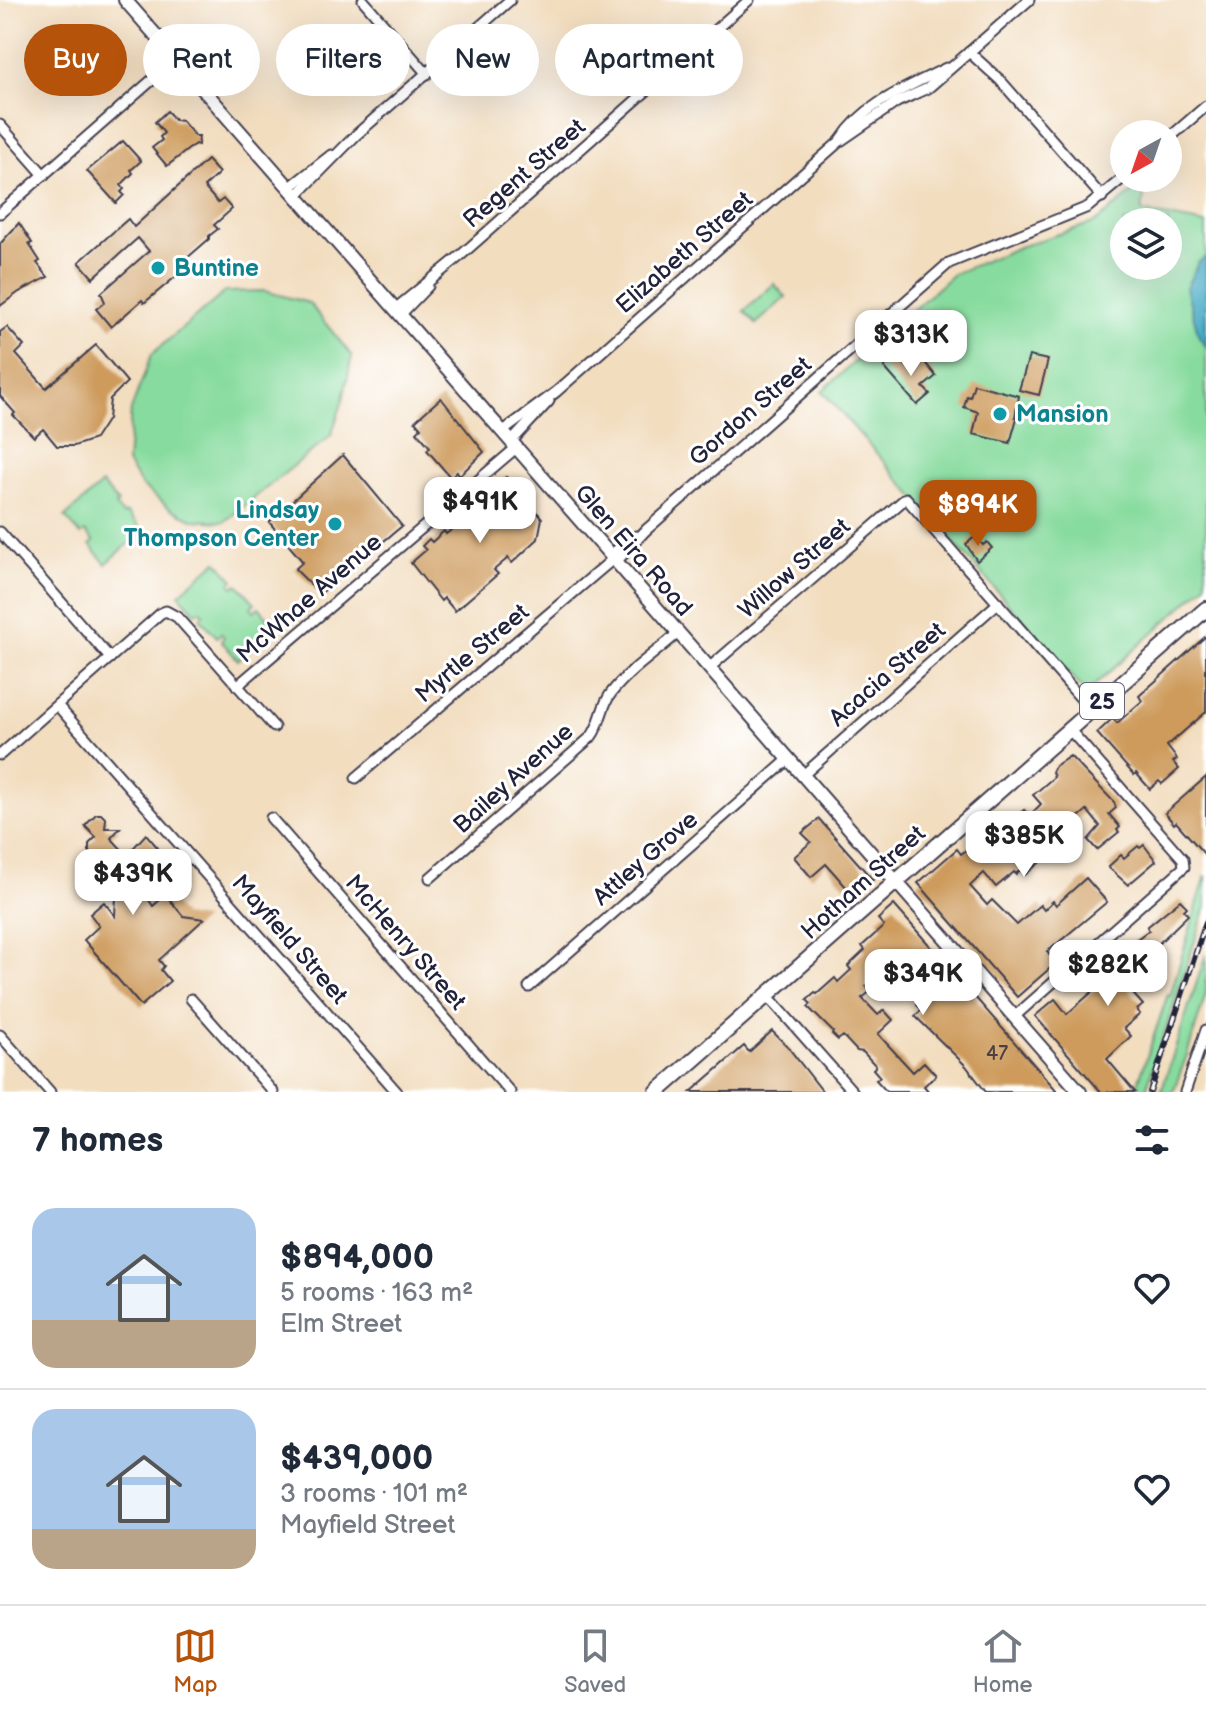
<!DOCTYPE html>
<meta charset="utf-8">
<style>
:root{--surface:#fff;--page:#f2f2f3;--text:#1f2937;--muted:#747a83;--line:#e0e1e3;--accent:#b45309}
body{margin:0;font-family:"Balsamiq Sans",sans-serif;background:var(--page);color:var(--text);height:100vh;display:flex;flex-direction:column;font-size:30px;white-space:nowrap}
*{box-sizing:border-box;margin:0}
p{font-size:26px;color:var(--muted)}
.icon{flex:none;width:44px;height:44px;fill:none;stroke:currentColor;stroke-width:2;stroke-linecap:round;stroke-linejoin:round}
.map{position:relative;height:1092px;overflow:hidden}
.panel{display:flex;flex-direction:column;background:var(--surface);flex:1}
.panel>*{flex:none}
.top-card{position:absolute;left:24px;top:24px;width:800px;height:72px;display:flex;gap:16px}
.needle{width:52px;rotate:220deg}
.tools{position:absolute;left:1110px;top:120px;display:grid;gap:16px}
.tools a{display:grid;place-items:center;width:72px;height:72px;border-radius:50%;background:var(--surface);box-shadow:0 8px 32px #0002;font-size:40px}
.price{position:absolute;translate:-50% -68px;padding:0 18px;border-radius:16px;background:#fff;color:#222;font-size:26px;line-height:52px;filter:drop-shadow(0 2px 4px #0008)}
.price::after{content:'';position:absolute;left:50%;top:48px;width:24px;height:18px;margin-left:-12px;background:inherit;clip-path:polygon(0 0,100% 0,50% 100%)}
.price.selected{background:var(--accent);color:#fff}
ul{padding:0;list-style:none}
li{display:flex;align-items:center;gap:24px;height:200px;padding:0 32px}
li+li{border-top:2px solid var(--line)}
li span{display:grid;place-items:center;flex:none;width:224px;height:160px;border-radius:24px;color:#555}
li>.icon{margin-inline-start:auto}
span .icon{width:96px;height:96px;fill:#fffc;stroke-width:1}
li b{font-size:34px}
h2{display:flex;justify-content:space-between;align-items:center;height:96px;padding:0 32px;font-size:34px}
.pill{padding:0 28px;border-radius:36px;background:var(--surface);box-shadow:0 8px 32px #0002;font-size:28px;line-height:72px}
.pill.selected{background:var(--accent);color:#fff}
.tabs{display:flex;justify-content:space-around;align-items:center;height:112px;border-top:2px solid var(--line);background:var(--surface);font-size:22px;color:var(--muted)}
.tabs a{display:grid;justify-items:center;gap:4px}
.tabs .selected{color:var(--accent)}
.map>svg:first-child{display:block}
.green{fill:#87db9e;stroke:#547e6c;stroke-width:2;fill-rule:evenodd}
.water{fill:#44aac4;stroke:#336680;stroke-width:2}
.building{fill:#ce9b5d}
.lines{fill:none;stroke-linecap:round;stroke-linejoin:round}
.minor-casing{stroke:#413e4f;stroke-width:13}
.secondary-casing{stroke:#413e4f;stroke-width:16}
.primary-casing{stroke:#413e4f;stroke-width:18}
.minor{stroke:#fff;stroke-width:9}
.secondary{stroke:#fff;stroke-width:12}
.primary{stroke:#fff;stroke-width:14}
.rail-casing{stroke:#22223b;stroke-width:6}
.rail{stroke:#fff;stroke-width:3;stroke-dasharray:9;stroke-linecap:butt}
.culture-dot{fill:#0f9aa8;stroke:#fff;stroke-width:3}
.labels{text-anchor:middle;stroke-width:6;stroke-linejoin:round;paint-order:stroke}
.number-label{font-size:20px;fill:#4d4044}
.shield{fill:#fff;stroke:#646476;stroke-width:2}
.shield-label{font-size:22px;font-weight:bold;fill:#22223b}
.street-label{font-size:24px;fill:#22223b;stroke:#fff}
.culture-label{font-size:24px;font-weight:bold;fill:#0d838f;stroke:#fff;text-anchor:start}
</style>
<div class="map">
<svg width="1206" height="1092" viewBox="0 0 1206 1092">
<rect width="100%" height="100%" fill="#fff"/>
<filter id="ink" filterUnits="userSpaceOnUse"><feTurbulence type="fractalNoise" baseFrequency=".0125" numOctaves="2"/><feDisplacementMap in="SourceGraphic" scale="16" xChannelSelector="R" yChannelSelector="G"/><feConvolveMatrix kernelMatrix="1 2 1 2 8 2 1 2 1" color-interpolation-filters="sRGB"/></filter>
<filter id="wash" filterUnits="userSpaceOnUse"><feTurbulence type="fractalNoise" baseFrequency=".006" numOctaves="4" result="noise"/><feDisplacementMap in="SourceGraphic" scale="32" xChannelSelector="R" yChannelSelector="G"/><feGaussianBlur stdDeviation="1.8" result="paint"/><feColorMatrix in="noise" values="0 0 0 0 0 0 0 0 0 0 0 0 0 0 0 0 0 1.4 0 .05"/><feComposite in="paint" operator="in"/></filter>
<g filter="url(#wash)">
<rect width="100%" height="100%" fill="#f2ddbf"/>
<g class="green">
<path d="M1137,189L1144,195L1142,212L1206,224V585L1086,693L822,391L953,274L1019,247L1096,222ZM1124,222H1168V266H1124Z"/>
<path d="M774,284L786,297L756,324L744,311Z"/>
<path d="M264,291L309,303L352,356L343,400L331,436L224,522L194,520L171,509L142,486L127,463L131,410L152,354L225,292Z"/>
<path d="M102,484L118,503L115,505L123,515L127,513L143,531L106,564L90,545L94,542L85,532L81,535L65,517Z"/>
<path d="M217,561L234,580L230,583L233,587L238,584L255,603L251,607L254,611L259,607L275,626L238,660L221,641L224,637L221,633L217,637L200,618L204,614L201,610L196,613L179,594Z"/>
<path d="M1206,875V907L1145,1092H1135L1168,994L1170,996Z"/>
<path d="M1206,954V994L1187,1055L1173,1092H1161Z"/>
</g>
<path class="water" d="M1206,257V346L1199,337L1186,288L1198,263Z"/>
<g id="blocks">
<g class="building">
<path d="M167,111L175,120L182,121L195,136H199L198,145L195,144L167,166L152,148L162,140L160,137L164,133L155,122Z"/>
<path d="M123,141L141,161L131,170L133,173L121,185L124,189L121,192L124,195L116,203L87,171Z"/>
<path d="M207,160L219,173L204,187L218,203L223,199L232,209L214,225L218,229L209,236V239L186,259L191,264L144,303L142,300L111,327L96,309L105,302L101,293L149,251L138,238L93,278L79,262L128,219L134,227Z"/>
<path d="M19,223L32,243L29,244L40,261L37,263L48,277L19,292L0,306V244Z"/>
<path d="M7,327L24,346L16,354L46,388L96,345L127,382L110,399L108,419L95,439L74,446H57L43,429L34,437L13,415L15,413L0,396V332Z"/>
<path d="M896,356L911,370L923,360L936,376L923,387L930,394L917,405L884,367Z"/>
<path d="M1029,356L1048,360L1039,395L1019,390Z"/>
<path d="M974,384L1019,396L1015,417L1017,418L1010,443L973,434L978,412L964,407L967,396L970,397Z"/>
<path d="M441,398L484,452L460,475L457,472L451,478L427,450L430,447L417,432L421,428L415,421Z"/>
<path d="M343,455L402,526L320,594L295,569L303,562L269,522Z"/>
<path d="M506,477L533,501L530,504L542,518L538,539L512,563L508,558L494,570L498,574L455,611L444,598L441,601L411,563L426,550L422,546L429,539L432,542L444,531L446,534L467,518Z"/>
<path d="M976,536L983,545L987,542L992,548L977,561L966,544Z"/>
<path d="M1206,636V712L1167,746L1177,759L1173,762L1179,769L1162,784L1159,781L1150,789L1136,773L1134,775L1097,733L1113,718L1117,723L1142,701L1139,696Z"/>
<path d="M1070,756L1114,802L1116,808L1109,814L1120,827L1117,830L1119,832L1097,850L1088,840L1100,826L1087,810L1054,838L1056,840L1050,845L1056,852L1047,860L1045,858L1025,875L1020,870L1016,874L1014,872L996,887L984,873L970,886L987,905L992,900L1017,925L1040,905L1044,910L1053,901L1056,905L1086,878L1107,902L1047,952L1056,963L1017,997L918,883L957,849L961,854L1003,821L1006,825L1024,810L1029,816L1041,804L1033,795L1054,777L1052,772L1055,766Z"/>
<path d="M1206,777V856L1176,822L1174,824L1165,813Z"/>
<path d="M96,814H101L106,819L105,828H120L111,838L127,855L146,834L158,848L155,855L134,878L153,906L166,895L183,916L204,919L159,960L164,966L161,970L170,981L141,1006L84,940L99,926L90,914L104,902L115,916L117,877H101L93,868L94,858L89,851V844L96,837L85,826Z"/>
<path d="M819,819L873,880L854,896L826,864L811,877L794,857L811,842L802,833Z"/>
<path d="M1144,845L1156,861L1128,885L1108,867L1121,855L1124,858L1138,846L1140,848Z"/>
<path d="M1180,900L1187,907L1184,910L1188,915L1153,949L1151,954L1155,958L1142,969L1146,972L1128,988L1143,1005L1137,1010L1140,1014L1124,1028L1131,1036L1107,1059L1135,1092H1101L1035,1016L1055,999L1067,1014L1100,985L1091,975L1105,962L1111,968L1123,957L1121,955L1128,949L1126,947L1149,930L1147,927Z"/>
<path d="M894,905L947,965L1058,1092H986L966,1066L915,1016L922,1010L917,1005L920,1002L909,988L926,973L912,958L889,979L882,972L866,986L871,991L862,998L878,1015L884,1010L893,1020L878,1034L913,1072L924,1062L936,1075L924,1086L929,1092H887L876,1080L880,1077L873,1069L876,1066L863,1052L857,1051L843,1036L838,1040L832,1034L833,1032L808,1007L811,1004L807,1000L815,993L817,994L835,978L838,982L851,970L848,966L865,950L862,946L884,926L878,919Z"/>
<path d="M772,1031L787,1046L823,1092H691L744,1046L749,1052Z"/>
</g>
</g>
</g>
<g filter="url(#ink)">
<use href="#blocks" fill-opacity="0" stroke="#413e4f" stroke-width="2"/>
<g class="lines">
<defs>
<g id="minor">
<path d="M363,0L427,74"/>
<path d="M969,52L1000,80L1102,197"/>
<path d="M0,125L44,175"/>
<path d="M1168,139L1206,106"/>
<path d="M841,140C864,103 909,87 946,68"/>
<path d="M289,188L331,155"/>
<path d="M296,196L356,135L510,0"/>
<path d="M0,213L176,59"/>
<path d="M395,309L460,256L749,0"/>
<path d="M400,315L428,286"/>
<path d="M502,432L556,392L839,142L897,102L928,88L1029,0"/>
<path d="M511,442L549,401"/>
<path d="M0,532L110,658"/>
<path d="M610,555L636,536"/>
<path d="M616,562L646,530L949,263L1088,207L1124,177"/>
<path d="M709,668L906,498L1091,710"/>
<path d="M237,686L516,448"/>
<path d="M57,705L397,1092"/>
<path d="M0,755L161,613L166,611L177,617L274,727"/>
<path d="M802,776L998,603"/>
<path d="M356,778L613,559"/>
<path d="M271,818L510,1092"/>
<path d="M430,878L591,737C602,723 601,705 612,692C629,670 657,652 678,633"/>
<path d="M529,987L789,759"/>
<path d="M767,995L853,1092"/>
<path d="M191,999L273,1092"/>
<path d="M1014,1017L1184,867L1183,859L1069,729"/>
<path d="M0,1035L50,1092"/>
<path d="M1185,1092L1206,1030"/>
</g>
<path id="secondary" d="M125,0L1080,1092"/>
<path id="primary" d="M657,1092L1206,609"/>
</defs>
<use href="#minor" class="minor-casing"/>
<use href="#secondary" class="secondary-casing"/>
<use href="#primary" class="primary-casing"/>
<use href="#minor" class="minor"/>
<use href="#secondary" class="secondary"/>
<use href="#primary" class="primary"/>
<defs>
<path id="rail" d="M1150,1092L1206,922"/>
</defs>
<use href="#rail" class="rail-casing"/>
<use href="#rail" class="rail"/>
</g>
</g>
<g class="culture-dot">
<circle cx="158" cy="268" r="8"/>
<circle cx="1000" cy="414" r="8"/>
<circle cx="335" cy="524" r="8"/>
</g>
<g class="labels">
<g class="number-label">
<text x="997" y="1060">47</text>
</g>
<rect class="shield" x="1080" y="683" width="44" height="36" rx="6"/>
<g class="shield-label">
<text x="1102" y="709">25</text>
</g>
<g class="street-label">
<text transform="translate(524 173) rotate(-41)" y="8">Regent Street</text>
<text transform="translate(684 252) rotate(-41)" y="8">Elizabeth Street</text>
<text transform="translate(750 411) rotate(-41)" y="8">Gordon Street</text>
<text transform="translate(634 550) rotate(49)" y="8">Glen Eira Road</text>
<text transform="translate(794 568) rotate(-41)" y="8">Willow Street</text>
<text transform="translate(309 598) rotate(-41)" y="8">McWhae Avenue</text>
<text transform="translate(472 653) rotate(-40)" y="8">Myrtle Street</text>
<text transform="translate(887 674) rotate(-41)" y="8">Acacia Street</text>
<text transform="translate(513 778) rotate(-42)" y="8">Bailey Avenue</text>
<text transform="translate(645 858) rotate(-41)" y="8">Attley Grove</text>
<text transform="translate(863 882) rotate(-42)" y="8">Hotham Street</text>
<text transform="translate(290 939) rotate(49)" y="8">Mayfield Street</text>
<text transform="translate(406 942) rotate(49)" y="8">McHenry Street</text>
</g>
<g class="culture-label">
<text x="174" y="276">Buntine</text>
<text x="1016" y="422">Mansion</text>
<text x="319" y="518" text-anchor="end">Lindsay<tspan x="319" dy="28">Thompson Center</tspan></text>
</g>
</g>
</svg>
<div class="tools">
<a><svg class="needle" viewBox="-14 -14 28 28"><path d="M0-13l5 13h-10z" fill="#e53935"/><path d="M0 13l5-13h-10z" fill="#747a83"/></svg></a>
<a><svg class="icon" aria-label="layers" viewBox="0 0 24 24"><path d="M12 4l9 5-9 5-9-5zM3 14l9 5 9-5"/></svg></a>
</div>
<b class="price" style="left:911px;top:378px">$313K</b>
<b class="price" style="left:480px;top:545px">$491K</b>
<b class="price selected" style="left:978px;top:548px">$894K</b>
<b class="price" style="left:1024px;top:879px">$385K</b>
<b class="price" style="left:133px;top:917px">$439K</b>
<b class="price" style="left:1108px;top:1008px">$282K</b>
<b class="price" style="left:923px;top:1017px">$349K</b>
<div class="top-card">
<a class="pill selected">Buy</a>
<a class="pill">Rent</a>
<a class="pill">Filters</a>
<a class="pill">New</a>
<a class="pill">Apartment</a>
</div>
</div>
<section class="panel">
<h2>7 homes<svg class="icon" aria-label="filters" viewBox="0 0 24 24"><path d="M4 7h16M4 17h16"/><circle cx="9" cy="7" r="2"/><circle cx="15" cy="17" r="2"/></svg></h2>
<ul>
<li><span style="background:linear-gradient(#a9c7e8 70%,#b9a48a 0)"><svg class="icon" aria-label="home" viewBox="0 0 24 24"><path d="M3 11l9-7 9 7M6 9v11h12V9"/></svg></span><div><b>$894,000</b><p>5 rooms · 163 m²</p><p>Elm Street</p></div><svg class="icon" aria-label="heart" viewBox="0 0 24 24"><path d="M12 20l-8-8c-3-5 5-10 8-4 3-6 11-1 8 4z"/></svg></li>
<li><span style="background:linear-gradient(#a9c7e8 75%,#b9a48a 0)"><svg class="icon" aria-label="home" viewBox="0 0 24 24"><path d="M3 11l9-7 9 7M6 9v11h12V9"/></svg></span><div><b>$439,000</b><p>3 rooms · 101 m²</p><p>Mayfield Street</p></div><svg class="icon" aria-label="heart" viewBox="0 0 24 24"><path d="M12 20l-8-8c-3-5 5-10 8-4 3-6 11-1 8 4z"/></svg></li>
</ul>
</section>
<nav class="tabs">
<a class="selected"><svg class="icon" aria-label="map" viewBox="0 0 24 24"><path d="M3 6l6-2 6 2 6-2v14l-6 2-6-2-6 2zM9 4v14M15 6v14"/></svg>Map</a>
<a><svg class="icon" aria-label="saved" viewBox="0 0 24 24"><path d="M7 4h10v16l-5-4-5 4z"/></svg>Saved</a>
<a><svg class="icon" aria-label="home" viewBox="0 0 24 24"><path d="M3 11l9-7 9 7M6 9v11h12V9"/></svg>Home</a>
</nav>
